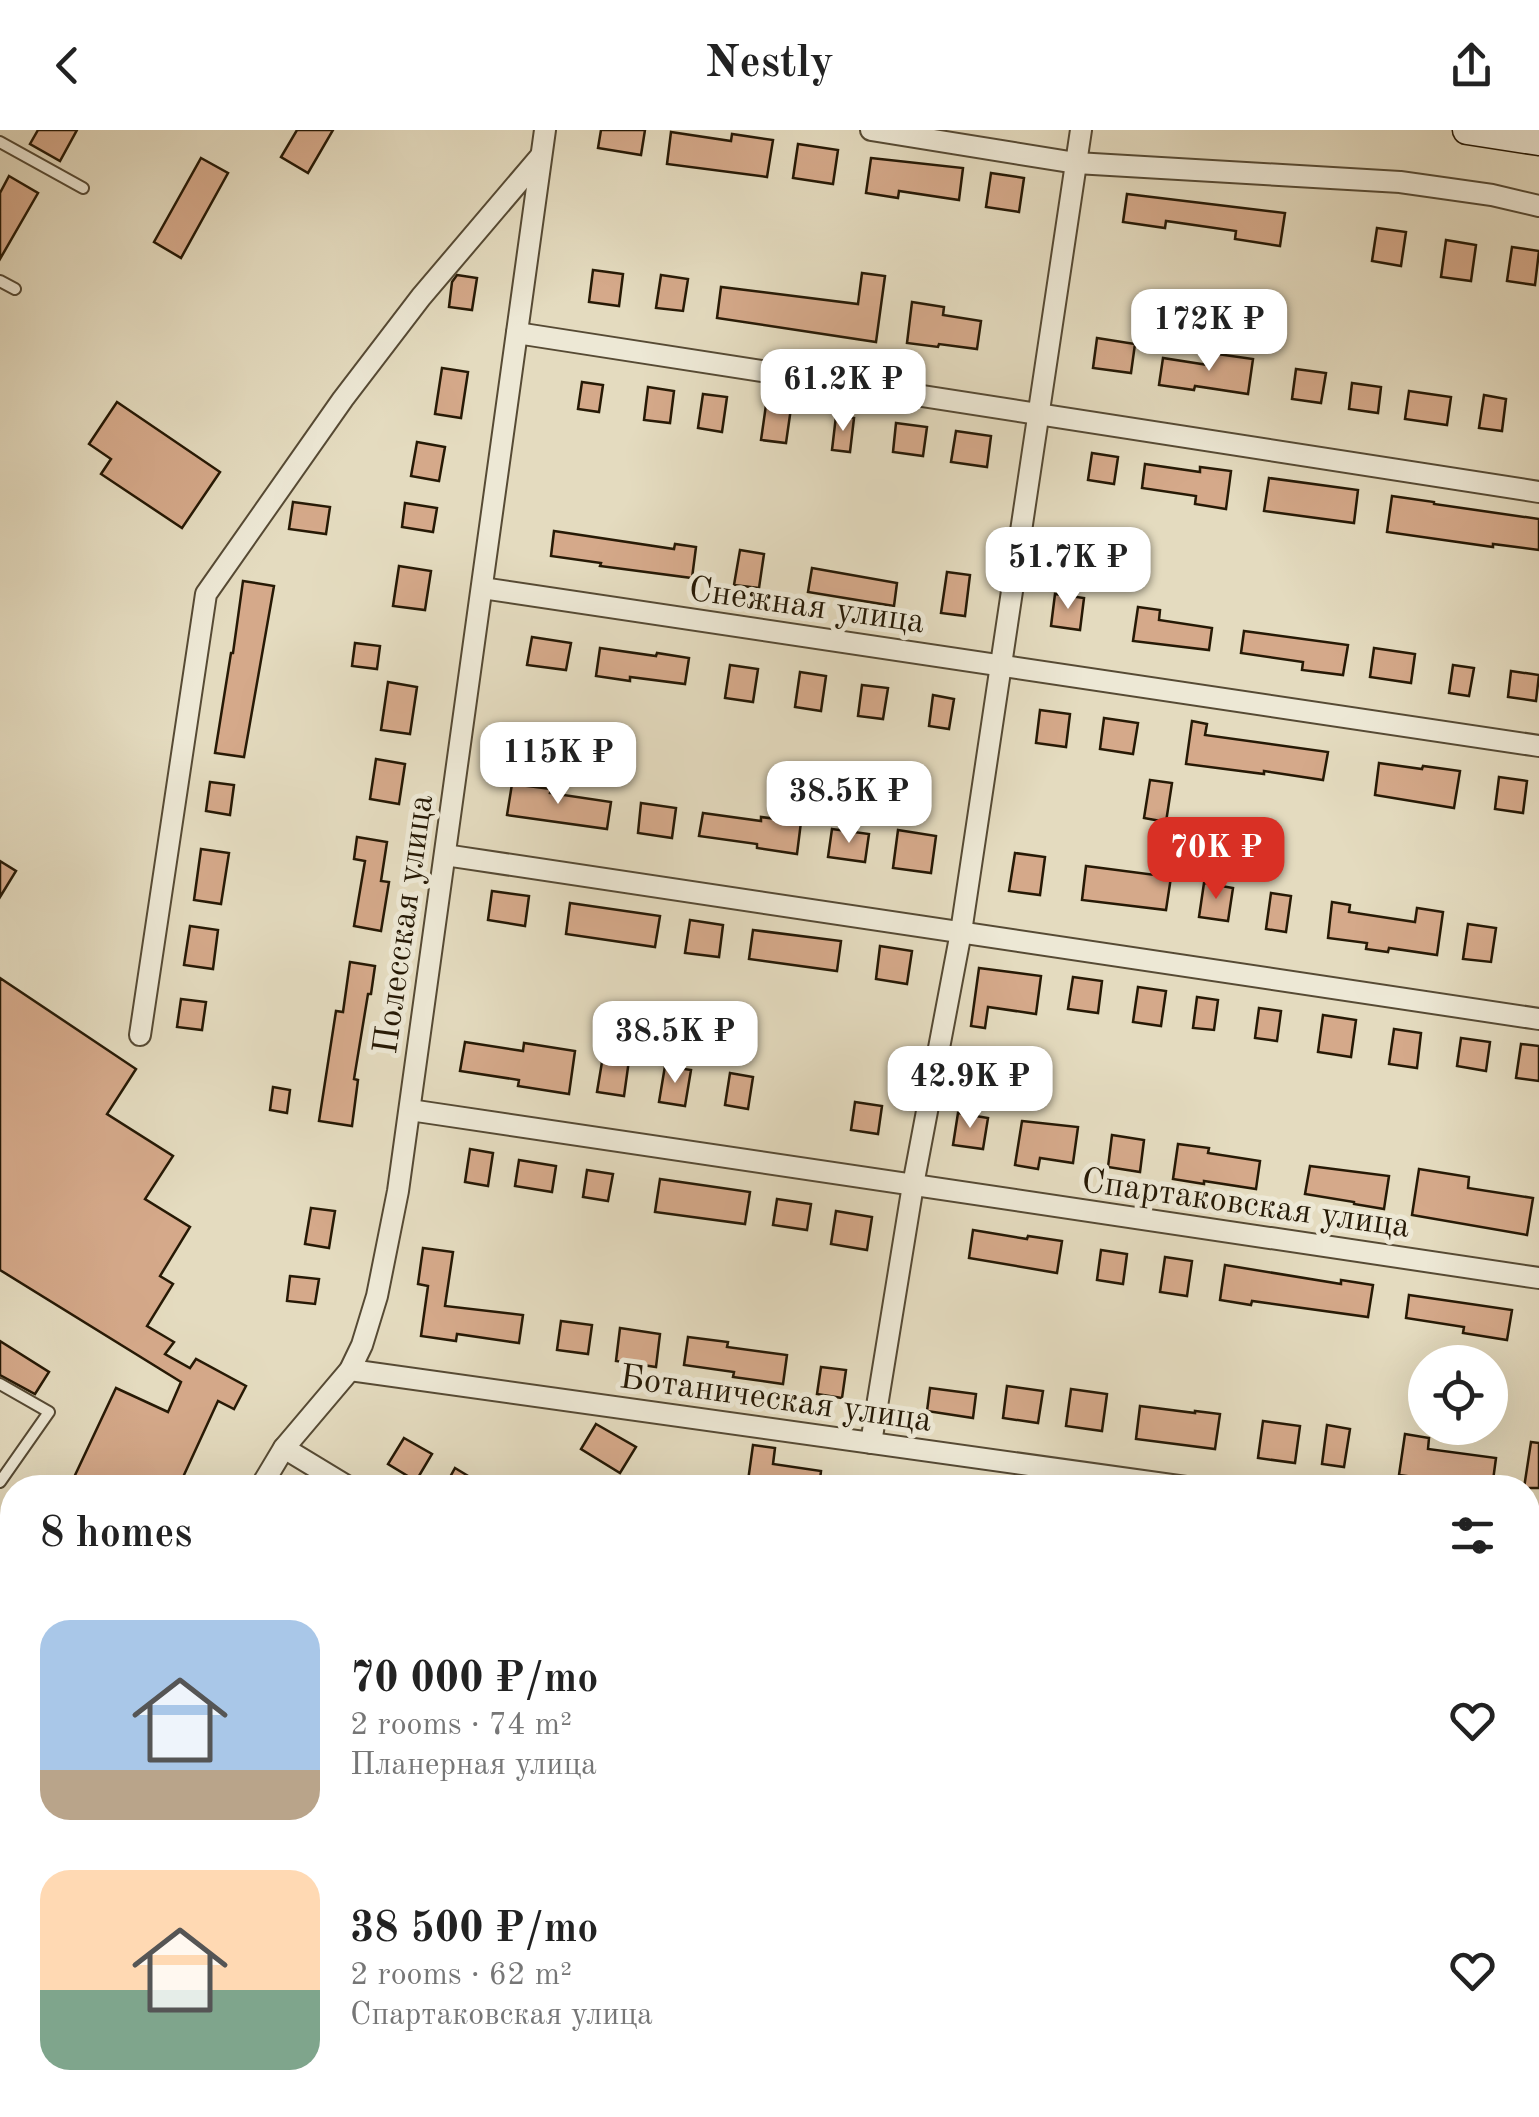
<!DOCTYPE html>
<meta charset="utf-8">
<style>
:root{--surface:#fff;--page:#f6f6f6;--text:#222;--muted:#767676;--accent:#d93025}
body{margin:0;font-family:"Old Standard TT",serif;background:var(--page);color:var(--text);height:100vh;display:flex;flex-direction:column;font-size:38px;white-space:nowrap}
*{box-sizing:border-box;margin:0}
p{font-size:32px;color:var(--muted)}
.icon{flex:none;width:55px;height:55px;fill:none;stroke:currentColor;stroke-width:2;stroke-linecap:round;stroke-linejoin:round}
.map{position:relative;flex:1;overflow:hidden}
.sheet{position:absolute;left:0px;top:1345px;width:1540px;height:642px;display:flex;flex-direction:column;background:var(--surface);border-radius:40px 40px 0 0;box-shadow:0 10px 40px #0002}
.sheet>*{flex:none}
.tools{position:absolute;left:1408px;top:1215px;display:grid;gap:20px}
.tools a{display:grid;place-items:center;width:100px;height:100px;border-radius:50%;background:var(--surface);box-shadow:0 10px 40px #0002;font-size:50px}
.price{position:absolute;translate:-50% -85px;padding:0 22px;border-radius:20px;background:#fff;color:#222;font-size:32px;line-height:65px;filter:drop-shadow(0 2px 5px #0008)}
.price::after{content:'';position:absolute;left:50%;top:60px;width:30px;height:22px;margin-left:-15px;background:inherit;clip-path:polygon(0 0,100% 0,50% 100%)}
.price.on{background:var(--accent);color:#fff}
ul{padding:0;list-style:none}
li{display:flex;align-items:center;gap:30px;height:250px;padding:0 40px}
li span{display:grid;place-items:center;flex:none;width:280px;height:200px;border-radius:30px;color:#555}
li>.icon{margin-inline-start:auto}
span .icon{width:120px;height:120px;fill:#fffc;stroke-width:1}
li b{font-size:42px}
h2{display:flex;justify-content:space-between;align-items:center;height:120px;padding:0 40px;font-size:42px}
header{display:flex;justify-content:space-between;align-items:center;height:130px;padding:0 40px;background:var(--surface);font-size:45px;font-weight:700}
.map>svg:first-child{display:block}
.building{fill:#d5a98a;stroke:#261905;stroke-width:2.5}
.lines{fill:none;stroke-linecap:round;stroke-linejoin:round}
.service-casing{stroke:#564a34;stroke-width:14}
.minor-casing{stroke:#564a34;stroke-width:24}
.secondary-casing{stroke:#261905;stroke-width:31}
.service{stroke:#ede8d5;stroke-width:10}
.minor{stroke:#ede8d5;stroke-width:20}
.secondary{stroke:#ede8d5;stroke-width:28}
.labels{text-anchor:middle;stroke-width:10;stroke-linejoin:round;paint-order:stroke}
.street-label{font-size:35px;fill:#261905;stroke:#ede8d5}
</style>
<header><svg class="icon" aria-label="back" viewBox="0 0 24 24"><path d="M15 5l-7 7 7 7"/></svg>Nestly<svg class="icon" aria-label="share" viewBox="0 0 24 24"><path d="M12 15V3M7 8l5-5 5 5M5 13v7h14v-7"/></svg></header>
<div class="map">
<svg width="1539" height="1987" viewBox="0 0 1539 1987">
<rect width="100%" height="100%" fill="#e4dbbf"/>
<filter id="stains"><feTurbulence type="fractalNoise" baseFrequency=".002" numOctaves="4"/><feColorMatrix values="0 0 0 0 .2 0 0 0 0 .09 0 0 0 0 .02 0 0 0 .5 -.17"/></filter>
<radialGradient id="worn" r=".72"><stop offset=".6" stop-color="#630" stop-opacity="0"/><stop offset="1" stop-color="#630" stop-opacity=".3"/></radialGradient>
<g class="building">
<path d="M38,0H77L60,31L30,14Z"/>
<path d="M297,0H333L308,43L281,27Z"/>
<path d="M601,0H645L641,25L598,18Z"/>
<path d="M671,2L731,11L732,4L773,10L767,47L667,34Z"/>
<path d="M798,14L838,20L833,54L793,48Z"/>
<path d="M201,28L228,43L181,128L154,112Z"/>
<path d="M871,28L963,38L959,70L899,61L898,68L866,63Z"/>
<path d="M991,43L1024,48L1019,82L986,77Z"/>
<path d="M9,46L38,63L0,129V63Z"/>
<path d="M1127,64L1285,83L1280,116L1235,109L1236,101L1166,91L1165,98L1123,92Z"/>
<path d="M1377,98L1406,102L1401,136L1372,131Z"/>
<path d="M1446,110L1476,115L1471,151L1441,147Z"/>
<path d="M1512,117L1539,121L1535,155L1507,151Z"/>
<path d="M593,140L623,144L619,176L589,172Z"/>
<path d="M862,143L885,146L876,212L717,188L721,157L858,174Z"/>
<path d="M457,145L477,148L472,180L449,177L452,152Z"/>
<path d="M661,145L688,149L683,181L656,178Z"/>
<path d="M1153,163L1173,166L1168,197L1149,195Z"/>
<path d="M912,172L944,177L943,185L981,191L977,219L939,214L938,217L907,213Z"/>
<path d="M1097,208L1135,214L1131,243L1093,238Z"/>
<path d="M1210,223L1253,229L1248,264L1195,256L1194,260L1159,255L1163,228L1208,235Z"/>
<path d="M442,238L468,242L461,288L435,284Z"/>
<path d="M1296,239L1326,243L1321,273L1292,269Z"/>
<path d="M582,252L603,255L599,282L578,279Z"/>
<path d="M1352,253L1381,257L1378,283L1349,279Z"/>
<path d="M648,257L674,261L670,293L644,290Z"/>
<path d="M1409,261L1451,267L1447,295L1405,289Z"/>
<path d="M703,264L727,267L722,302L698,298Z"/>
<path d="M1484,265L1506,269L1502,301L1479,298Z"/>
<path d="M117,272L220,342L182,398L101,344L111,329L89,314Z"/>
<path d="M766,275L791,278L786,313L761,310Z"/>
<path d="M836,286L854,288L850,322L832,320Z"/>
<path d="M896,293L927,297L923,326L893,322Z"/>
<path d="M956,301L991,306L987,337L951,332Z"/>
<path d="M417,312L445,317L439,351L411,346Z"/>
<path d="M1092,323L1118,327L1114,354L1088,350Z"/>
<path d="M1145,334L1200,342V337L1231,341L1226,379L1195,374L1196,366L1142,358Z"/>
<path d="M1269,348L1358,360L1354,393L1264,381Z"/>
<path d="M1392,366L1434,372V374L1539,389V420L1493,414V417L1387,402Z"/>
<path d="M293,372L330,377L326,404L289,399Z"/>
<path d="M405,373L437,378L433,402L402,397Z"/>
<path d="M554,401L674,419L675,414L696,417L692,448L600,436L601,433L551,426Z"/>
<path d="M740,420L764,424L759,458L734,455Z"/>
<path d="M399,436L431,441L425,480L393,476Z"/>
<path d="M812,438L897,453L894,476L808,462Z"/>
<path d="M947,442L970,445L965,486L941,483Z"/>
<path d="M243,451L274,456L244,627L215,623L231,523H233Z"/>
<path d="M1055,464L1084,468L1080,500L1051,496Z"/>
<path d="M1138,477L1160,480L1159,490L1212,498L1209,520L1133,511Z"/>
<path d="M1244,501L1348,515L1343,545L1302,540L1303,532L1241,523Z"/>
<path d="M532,507L571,513L566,540L527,535Z"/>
<path d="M355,513L380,516L377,539L352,536Z"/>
<path d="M600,518L656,526L657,523L689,528L685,554L630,547V551L596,546Z"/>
<path d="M1374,518L1415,524L1411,553L1370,547Z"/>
<path d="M730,535L758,539L753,572L725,568Z"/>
<path d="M1453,535L1474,538L1469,566L1449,563Z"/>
<path d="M1511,541L1539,545L1536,571L1508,567Z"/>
<path d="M800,542L826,546L821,581L795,577Z"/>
<path d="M388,552L417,557L410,604L381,600Z"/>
<path d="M862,555L888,558L883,589L858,586Z"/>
<path d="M933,565L954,569L949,599L929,596Z"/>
<path d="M1040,580L1070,584L1066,617L1036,613Z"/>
<path d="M1104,588L1138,593L1133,624L1100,619Z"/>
<path d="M1192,591L1207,594L1205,605L1328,622L1323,650L1264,641V644L1186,634Z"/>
<path d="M376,629L405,634L399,674L370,669Z"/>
<path d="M1379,633L1422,639L1423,636L1460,641L1454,678L1375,665Z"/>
<path d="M1499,647L1527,651L1523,683L1495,679Z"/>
<path d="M1150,650L1172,653L1166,692L1144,688Z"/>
<path d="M210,652L234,655L230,685L206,681Z"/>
<path d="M512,654L551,659L550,663L611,672L607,699L507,685Z"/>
<path d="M641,673L676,678L672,708L638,703Z"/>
<path d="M703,683L761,691V687L801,692L797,724L757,718V714L699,706Z"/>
<path d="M832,699L869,704L865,732L828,727Z"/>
<path d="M898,700L936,706L931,743L893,738Z"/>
<path d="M357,707L387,712L381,751L389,752L381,801L354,796L365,731L354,729Z"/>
<path d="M201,719L229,723L221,774L194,770Z"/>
<path d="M1015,723L1045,727L1040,765L1009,761Z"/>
<path d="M0,731L16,741L0,767Z"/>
<path d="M1086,736L1171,747L1166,780L1082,770Z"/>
<path d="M1204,753L1233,758L1228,791L1199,787Z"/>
<path d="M492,761L529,766L525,796L488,790Z"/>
<path d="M1271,763L1291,766L1286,802L1266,799Z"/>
<path d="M1332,772L1350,775L1349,782L1415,792L1417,778L1443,782L1437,825L1389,818L1388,822L1366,819L1367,813L1328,808Z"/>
<path d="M570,773L660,786L655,817L566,804Z"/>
<path d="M690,790L723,795L719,827L685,823Z"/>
<path d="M1468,794L1496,798L1491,832L1463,829Z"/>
<path d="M190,796L218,800L213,839L184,835Z"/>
<path d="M753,800L841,811L837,841L749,829Z"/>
<path d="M880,816L912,821L907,854L876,849Z"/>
<path d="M350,832L375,836L371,864H368L354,949L358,950L352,996L319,991L336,881L343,882Z"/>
<path d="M979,838L1041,846L1036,884L988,877L985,898L971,896Z"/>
<path d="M1073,847L1102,851L1098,883L1068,879Z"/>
<path d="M0,848L136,939L107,984L173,1026L145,1069L190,1097L160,1146L173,1154L147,1196L174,1212L165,1224L190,1238L196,1229L246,1256L234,1279L218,1271L178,1358H69L116,1258L168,1282L181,1252L0,1140Z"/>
<path d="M1138,857L1166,861L1161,896L1133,892Z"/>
<path d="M1197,867L1218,870L1214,900L1193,898Z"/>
<path d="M181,869L206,872L202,900L177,897Z"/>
<path d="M1259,878L1281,881L1277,911L1255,908Z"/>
<path d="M1323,885L1356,890L1351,927L1318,922Z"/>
<path d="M1394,899L1421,903L1417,938L1389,934Z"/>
<path d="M1461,908L1490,912L1486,941L1457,936Z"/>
<path d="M465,912L523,921L524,913L575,921L569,964L518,956L519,950L460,941Z"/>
<path d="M1521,914L1539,916V951L1516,948Z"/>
<path d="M603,926L629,930L624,966L597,962Z"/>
<path d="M665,936L691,940L685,976L659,972Z"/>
<path d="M730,943L753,947L748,979L725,975Z"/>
<path d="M273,957L290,960L287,983L270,980Z"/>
<path d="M855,972L882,976L878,1004L851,1000Z"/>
<path d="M958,983L988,988L983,1019L953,1015Z"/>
<path d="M1022,991L1078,997L1073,1033L1040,1028L1038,1039L1015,1035Z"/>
<path d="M1112,1005L1144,1010L1140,1042L1108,1037Z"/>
<path d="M1178,1014L1209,1018L1208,1023L1260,1031L1256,1059L1204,1051V1054L1173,1049Z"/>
<path d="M470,1019L493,1023L488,1056L465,1052Z"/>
<path d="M519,1030L556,1036L552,1062L515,1056Z"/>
<path d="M1310,1036L1389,1046L1384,1079L1354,1074V1072L1305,1064Z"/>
<path d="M1419,1039L1469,1047L1468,1058L1533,1068L1527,1105L1412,1085Z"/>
<path d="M587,1040L613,1044L608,1071L583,1067Z"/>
<path d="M660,1049L750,1062L745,1094L655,1082Z"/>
<path d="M777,1069L811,1074L807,1100L773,1095Z"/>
<path d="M311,1078L335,1081L329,1118L305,1114Z"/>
<path d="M836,1081L872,1087L867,1120L831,1114Z"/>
<path d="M973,1100L1027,1109L1028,1106L1062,1111L1057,1143L969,1128Z"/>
<path d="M423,1118L453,1122L445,1176L523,1185L519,1213L457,1204L456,1211L421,1206L428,1156L418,1154Z"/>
<path d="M1101,1120L1127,1124L1123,1154L1097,1150Z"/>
<path d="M1165,1127L1192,1131L1187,1166L1160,1162Z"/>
<path d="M1225,1135L1341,1154V1150L1373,1155L1368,1187L1252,1171L1251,1175L1220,1170Z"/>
<path d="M290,1146L319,1149L315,1174L287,1171Z"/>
<path d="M1409,1165L1512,1180L1507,1210L1463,1203L1464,1197L1406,1188Z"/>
<path d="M561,1191L592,1195L588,1224L557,1220Z"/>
<path d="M620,1198L660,1204L656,1237L616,1231Z"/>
<path d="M688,1207L728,1212L727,1217L787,1225L783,1254L733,1247L734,1242L684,1235Z"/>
<path d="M0,1211L49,1242L35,1264L0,1245Z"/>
<path d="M821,1237L846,1240L842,1268L817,1264Z"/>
<path d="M1007,1256L1043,1261L1038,1293L1003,1288Z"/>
<path d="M930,1258L976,1264L973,1288L927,1281Z"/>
<path d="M1071,1259L1107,1264L1102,1301L1066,1296Z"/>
<path d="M1140,1276L1195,1283V1281L1220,1284L1215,1319L1136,1309Z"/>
<path d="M1263,1291L1300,1296L1295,1333L1258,1328Z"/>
<path d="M596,1294L636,1317L620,1343L581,1319Z"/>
<path d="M1327,1295L1350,1299L1344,1337L1322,1334Z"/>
<path d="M1405,1304L1429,1308L1428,1319L1496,1328L1492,1358H1436L1437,1350L1399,1345Z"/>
<path d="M404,1308L432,1324L416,1351L388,1334Z"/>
<path d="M1531,1312L1539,1313V1358H1524Z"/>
<path d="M753,1315L775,1318L773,1334L821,1341L819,1358H747Z"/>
<path d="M455,1338L488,1358H444Z"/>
</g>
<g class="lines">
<defs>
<g id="service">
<path d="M0,12L83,58"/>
<path d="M0,151L15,159"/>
<path d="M0,1254L49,1282L0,1352"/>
</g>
<g id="minor">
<path d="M871,0L1076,33L1400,52L1492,65L1539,76"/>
<path d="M517,203L1539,362"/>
<path d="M482,458L1539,616"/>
<path d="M445,725L1539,889"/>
<path d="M140,905L206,464L343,269L421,167L540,27"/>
<path d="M410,980L1539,1148"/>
<path d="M350,1240L1193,1358"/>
<path d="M871,1313L913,1055L961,802L1081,0"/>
<path d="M284,1318L350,1358"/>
<path d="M260,1358L284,1318L350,1240L362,1215L377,1166L398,1061L545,0"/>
<path d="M1528,1404L1539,1406"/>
<path d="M0,1829L12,1809"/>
<path d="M340,1975L360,1987"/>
</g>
<path id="secondary" d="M1467,0L1539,11"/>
</defs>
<use href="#service" class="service-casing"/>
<use href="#minor" class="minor-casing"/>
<use href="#secondary" class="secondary-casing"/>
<use href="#service" class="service"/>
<use href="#minor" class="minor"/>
<use href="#secondary" class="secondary"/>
</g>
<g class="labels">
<g class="street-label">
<text transform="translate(807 474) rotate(8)" y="12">Снежная улица</text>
<text transform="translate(402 794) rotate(-82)" y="12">Полесская улица</text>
<text transform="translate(1246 1072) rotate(8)" y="12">Спартаковская улица</text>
<text transform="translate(776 1267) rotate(8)" y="12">Ботаническая улица</text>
</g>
</g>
<rect width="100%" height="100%" filter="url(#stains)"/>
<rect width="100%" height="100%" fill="url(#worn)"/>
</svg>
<div class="tools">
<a><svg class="icon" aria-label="locate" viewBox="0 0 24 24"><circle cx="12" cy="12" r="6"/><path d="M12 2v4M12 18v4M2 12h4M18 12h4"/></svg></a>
</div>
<b class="price" style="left:1209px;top:244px">172K ₽</b>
<b class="price" style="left:843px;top:304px">61.2K ₽</b>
<b class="price" style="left:1068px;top:482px">51.7K ₽</b>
<b class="price" style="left:558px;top:677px">115K ₽</b>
<b class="price" style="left:849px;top:716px">38.5K ₽</b>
<b class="price on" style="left:1216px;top:772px">70K ₽</b>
<b class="price" style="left:675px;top:956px">38.5K ₽</b>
<b class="price" style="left:970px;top:1001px">42.9K ₽</b>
<section class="sheet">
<h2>8 homes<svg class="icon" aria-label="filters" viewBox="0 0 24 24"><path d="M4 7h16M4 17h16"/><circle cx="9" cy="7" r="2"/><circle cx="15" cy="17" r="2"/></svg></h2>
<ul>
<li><span style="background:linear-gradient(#a9c7e8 75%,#b9a48a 0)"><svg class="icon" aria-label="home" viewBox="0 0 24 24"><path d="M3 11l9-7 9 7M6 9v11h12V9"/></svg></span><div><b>70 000 ₽/mo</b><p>2 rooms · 74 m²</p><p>Планерная улица</p></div><svg class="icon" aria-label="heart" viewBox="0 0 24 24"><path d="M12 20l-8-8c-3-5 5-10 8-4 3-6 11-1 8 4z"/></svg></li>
<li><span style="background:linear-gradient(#ffd9b3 60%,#7fa58c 0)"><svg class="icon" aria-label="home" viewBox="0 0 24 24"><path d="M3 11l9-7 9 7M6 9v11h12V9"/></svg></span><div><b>38 500 ₽/mo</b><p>2 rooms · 62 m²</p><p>Спартаковская улица</p></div><svg class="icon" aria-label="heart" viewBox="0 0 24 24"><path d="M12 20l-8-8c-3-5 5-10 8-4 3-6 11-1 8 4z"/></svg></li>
</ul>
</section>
</div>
